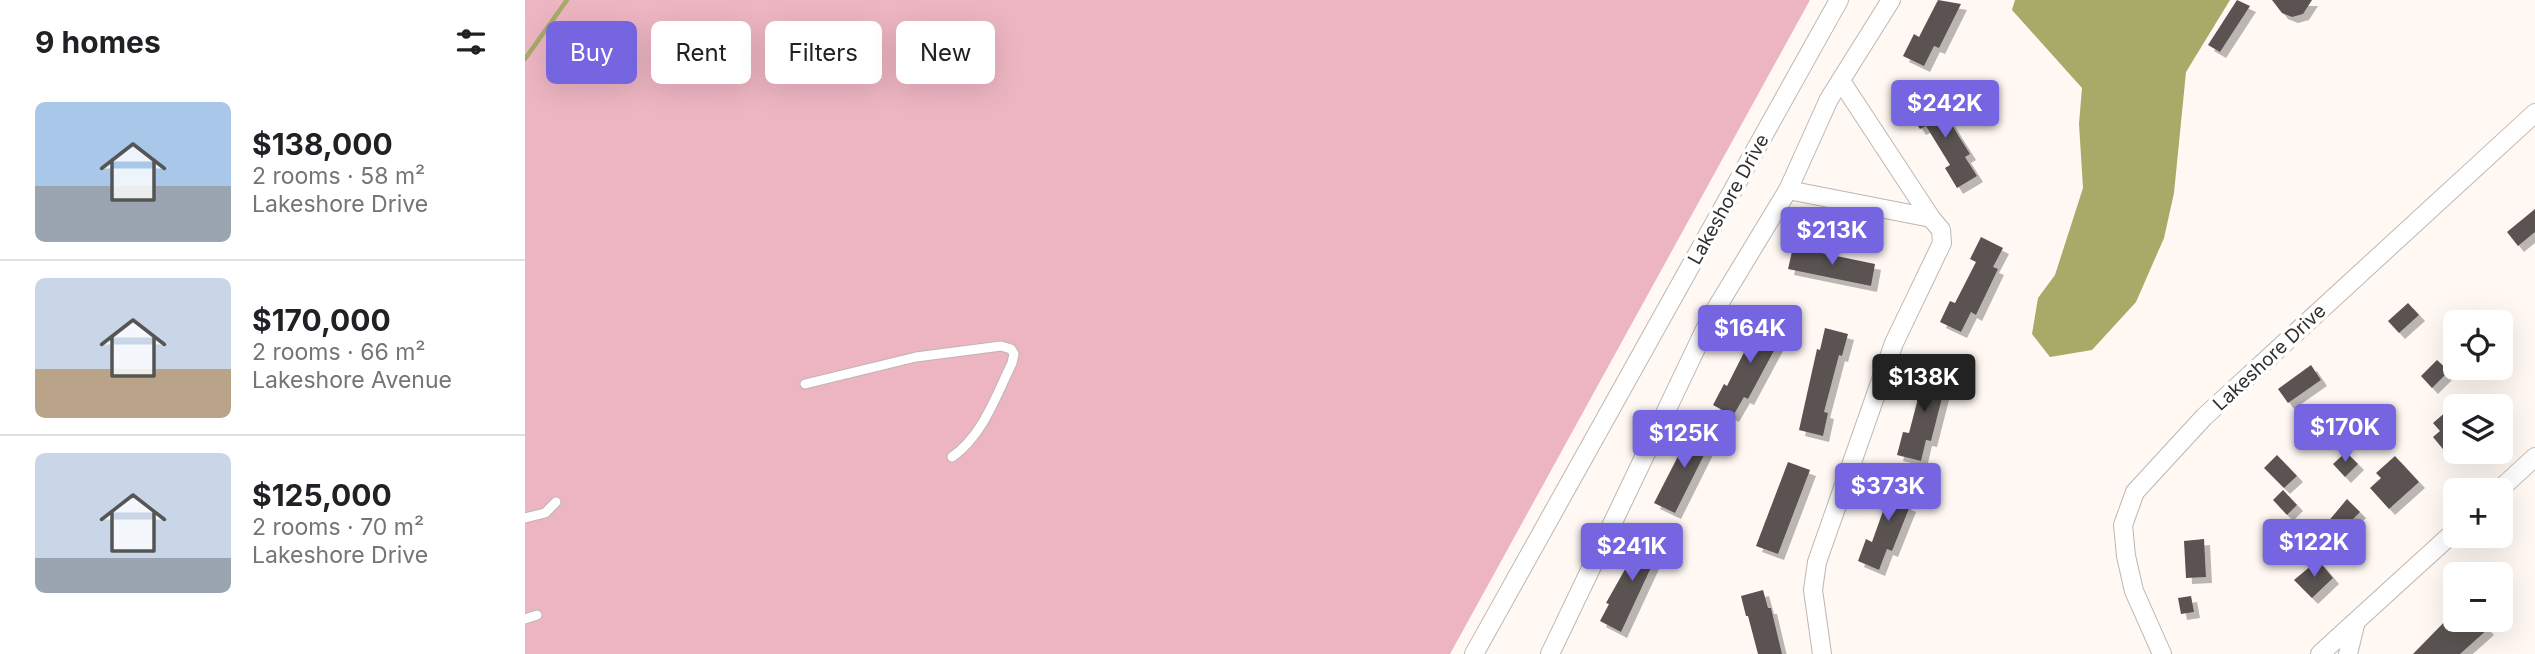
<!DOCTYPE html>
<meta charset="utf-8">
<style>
:root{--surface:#fff;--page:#f6f6f6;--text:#202124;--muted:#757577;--line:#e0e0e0;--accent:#7565e0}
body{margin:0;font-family:Inter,sans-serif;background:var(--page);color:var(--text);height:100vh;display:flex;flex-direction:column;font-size:26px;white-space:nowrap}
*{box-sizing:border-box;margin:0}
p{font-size:23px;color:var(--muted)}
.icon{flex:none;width:38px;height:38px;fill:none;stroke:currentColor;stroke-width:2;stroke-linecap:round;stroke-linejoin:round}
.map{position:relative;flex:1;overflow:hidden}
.sheet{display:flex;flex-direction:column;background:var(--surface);width:525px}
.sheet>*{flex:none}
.top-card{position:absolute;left:21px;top:21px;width:665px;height:63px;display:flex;gap:14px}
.fabs{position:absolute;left:1918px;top:310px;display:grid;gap:14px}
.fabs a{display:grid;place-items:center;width:70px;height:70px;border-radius:10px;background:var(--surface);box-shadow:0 7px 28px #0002;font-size:35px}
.price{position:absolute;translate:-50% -60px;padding:0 16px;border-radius:7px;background:var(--accent);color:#fff;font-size:23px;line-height:46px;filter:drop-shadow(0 2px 4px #0008)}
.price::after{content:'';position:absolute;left:50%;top:42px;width:21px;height:16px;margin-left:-10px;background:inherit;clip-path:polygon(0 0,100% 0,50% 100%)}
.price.current{background:#222;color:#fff}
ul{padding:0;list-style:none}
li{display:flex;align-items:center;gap:21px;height:175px;padding:0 35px}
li+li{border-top:2px solid var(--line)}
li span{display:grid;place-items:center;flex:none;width:196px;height:140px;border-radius:10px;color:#555}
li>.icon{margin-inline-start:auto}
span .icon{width:84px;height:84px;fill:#fffc;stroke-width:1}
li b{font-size:30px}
h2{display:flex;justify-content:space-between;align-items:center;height:84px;padding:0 35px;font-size:30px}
.tag{padding:0 24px;border-radius:10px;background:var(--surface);box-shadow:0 7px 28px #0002;font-size:24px;line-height:63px}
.tag.current{background:var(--accent);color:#fff}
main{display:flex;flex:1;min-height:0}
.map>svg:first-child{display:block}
.green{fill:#edb5c2}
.water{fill:#a9a968}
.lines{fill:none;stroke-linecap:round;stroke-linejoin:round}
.stream{stroke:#a9a968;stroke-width:4.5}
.building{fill:#5a5251;filter:url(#shadow)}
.lane-casing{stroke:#bdb6b2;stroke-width:11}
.street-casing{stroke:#bdb6b2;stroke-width:20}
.lane{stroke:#fff;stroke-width:9}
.street{stroke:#fff;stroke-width:18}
.labels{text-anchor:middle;stroke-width:7;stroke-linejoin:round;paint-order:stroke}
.street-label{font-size:19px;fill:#33312f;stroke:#fff}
</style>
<main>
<section class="sheet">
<h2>9 homes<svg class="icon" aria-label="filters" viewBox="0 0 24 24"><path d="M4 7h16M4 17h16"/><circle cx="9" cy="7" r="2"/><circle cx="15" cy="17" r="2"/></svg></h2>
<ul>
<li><span style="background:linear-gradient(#a9c7e8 60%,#9aa5b1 0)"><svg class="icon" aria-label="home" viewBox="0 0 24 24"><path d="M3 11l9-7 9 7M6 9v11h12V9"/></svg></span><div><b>$138,000</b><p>2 rooms · 58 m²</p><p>Lakeshore Drive</p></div></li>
<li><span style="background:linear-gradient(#c9d6e8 65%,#b9a48a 0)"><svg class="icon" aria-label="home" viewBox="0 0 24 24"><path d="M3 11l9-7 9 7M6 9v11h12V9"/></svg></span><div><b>$170,000</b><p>2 rooms · 66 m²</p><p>Lakeshore Avenue</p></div></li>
<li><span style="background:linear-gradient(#c9d6e8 75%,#9aa5b1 0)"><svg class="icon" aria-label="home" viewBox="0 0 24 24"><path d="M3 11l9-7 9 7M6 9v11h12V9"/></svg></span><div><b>$125,000</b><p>2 rooms · 70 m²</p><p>Lakeshore Drive</p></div></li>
</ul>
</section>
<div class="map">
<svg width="2010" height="654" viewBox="0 0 2010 654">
<defs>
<filter id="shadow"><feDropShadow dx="6" dy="6" stdDeviation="0" flood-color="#0004"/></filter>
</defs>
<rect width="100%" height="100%" fill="#fff8f3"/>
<path class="green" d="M0,0H1285L925,654H0Z"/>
<path class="water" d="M1490,0H1705L1661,72L1649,193L1639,238L1611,302L1567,350L1525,357L1507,334L1513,298L1530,275L1558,188L1554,124L1557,88L1487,10Z"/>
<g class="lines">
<path class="stream" d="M0,59L42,0"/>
</g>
<g class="building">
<path d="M1413,0L1436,4L1414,48L1409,46L1399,66L1378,56L1389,34L1394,37Z"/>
<path d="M1712,0L1725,6L1695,52L1683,45Z"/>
<path d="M1747,0H1787L1778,14L1767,17L1757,13Z"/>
<path d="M1403,96L1414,114L1418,111L1445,154L1440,157L1452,176L1432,188L1420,168L1425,165L1401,126L1395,129L1382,109Z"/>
<path d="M2010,209V232L1993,246L1982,232Z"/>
<path d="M1456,237L1478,248L1468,267L1473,269L1451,315L1446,312L1436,332L1415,322L1425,301L1430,303L1451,262L1445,259Z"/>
<path d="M1268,247L1350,264L1346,286L1263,269Z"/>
<path d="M1883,303L1894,315L1874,333L1863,321Z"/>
<path d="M1239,313L1260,324L1249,343L1252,345L1223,399L1219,397L1208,416L1188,405L1199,384L1202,386Z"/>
<path d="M1300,328L1323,334L1317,356L1314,355L1299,412L1303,413L1298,436L1274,430L1292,349L1295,350Z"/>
<path d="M1912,360L1924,371L1907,388L1896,376Z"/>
<path d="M1398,365L1420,371L1415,393L1418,394L1406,441L1401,440L1396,461L1372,455L1378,432L1384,433L1396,387L1392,386Z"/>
<path d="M1786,365L1796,380L1763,403L1753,389Z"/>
<path d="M1930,404V446L1922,454L1908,437L1915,431L1908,423Z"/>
<path d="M1168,427L1188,437L1150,513L1129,503Z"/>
<path d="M1821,452L1833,464L1820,477L1808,464Z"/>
<path d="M1752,455L1772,476L1759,488L1739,468Z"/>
<path d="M1870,456L1894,482L1864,509L1845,488L1856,478L1851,473Z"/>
<path d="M1263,462L1285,470L1253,554L1231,546Z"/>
<path d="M1366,475L1387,483L1380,504L1385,506L1367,551L1362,549L1354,570L1333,561L1341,539L1347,542L1363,497L1358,495Z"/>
<path d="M1758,490L1772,505L1762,515L1748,500Z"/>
<path d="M1822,499L1835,512L1825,522L1831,527L1819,538L1823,542L1811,553L1792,535Z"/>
<path d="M1120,534L1141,545L1132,562L1129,561L1096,632L1075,621L1084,604L1081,603Z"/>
<path d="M1679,539L1681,577L1661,578L1659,541Z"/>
<path d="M1793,560L1808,578L1787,598L1769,580Z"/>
<path d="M1238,590L1243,608H1246L1257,654H1233L1223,616H1221L1216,596Z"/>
<path d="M1666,596L1669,612L1656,614L1653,598Z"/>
<path d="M1930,611V620H1955L1963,629L1935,654H1888Z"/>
</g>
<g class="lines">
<defs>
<g id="lane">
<path d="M280,384L391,357L476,346L486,349L489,354L487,363C471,396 458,435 427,457"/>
<path d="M0,518L20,513L31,502"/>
<path d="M0,619L12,615"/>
</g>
<g id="street">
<path d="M1316,81L1406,218L1263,190L1304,99L1366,0"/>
<path d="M1974,490L2010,457"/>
<path d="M949,654L1314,0"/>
<path d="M1025,654L1186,317L1263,190"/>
<path d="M1297,654L1288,590L1292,562L1369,343L1417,243L1416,230L1406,218"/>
<path d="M1637,654L1609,591L1601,556L1598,525L1610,492L1679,417L2010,113"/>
<path d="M1795,654L1930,531"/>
<path d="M1823,654L1830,625"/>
</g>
</defs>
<use href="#lane" class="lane-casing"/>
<use href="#street" class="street-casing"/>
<use href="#lane" class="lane"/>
<use href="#street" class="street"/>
</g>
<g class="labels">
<g class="street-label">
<text transform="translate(1203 199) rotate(-61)" y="7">Lakeshore Drive</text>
<text transform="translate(1744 357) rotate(-43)" y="7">Lakeshore Drive</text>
</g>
</g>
</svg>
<div class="fabs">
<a><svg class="icon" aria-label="locate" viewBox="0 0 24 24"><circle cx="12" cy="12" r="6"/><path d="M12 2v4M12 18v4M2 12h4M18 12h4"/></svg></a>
<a><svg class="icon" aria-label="layers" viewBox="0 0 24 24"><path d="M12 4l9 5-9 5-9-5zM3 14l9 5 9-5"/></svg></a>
<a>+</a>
<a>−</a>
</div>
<b class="price" style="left:1420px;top:140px">$242K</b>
<b class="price" style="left:1307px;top:267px">$213K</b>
<b class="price" style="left:1225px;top:365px">$164K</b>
<b class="price current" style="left:1399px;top:414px">$138K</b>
<b class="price" style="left:1820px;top:464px">$170K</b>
<b class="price" style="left:1159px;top:470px">$125K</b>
<b class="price" style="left:1363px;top:523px">$373K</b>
<b class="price" style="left:1789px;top:579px">$122K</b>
<b class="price" style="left:1107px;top:583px">$241K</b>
<div class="top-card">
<a class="tag current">Buy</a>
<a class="tag">Rent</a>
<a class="tag">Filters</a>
<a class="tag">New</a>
</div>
</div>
</main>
